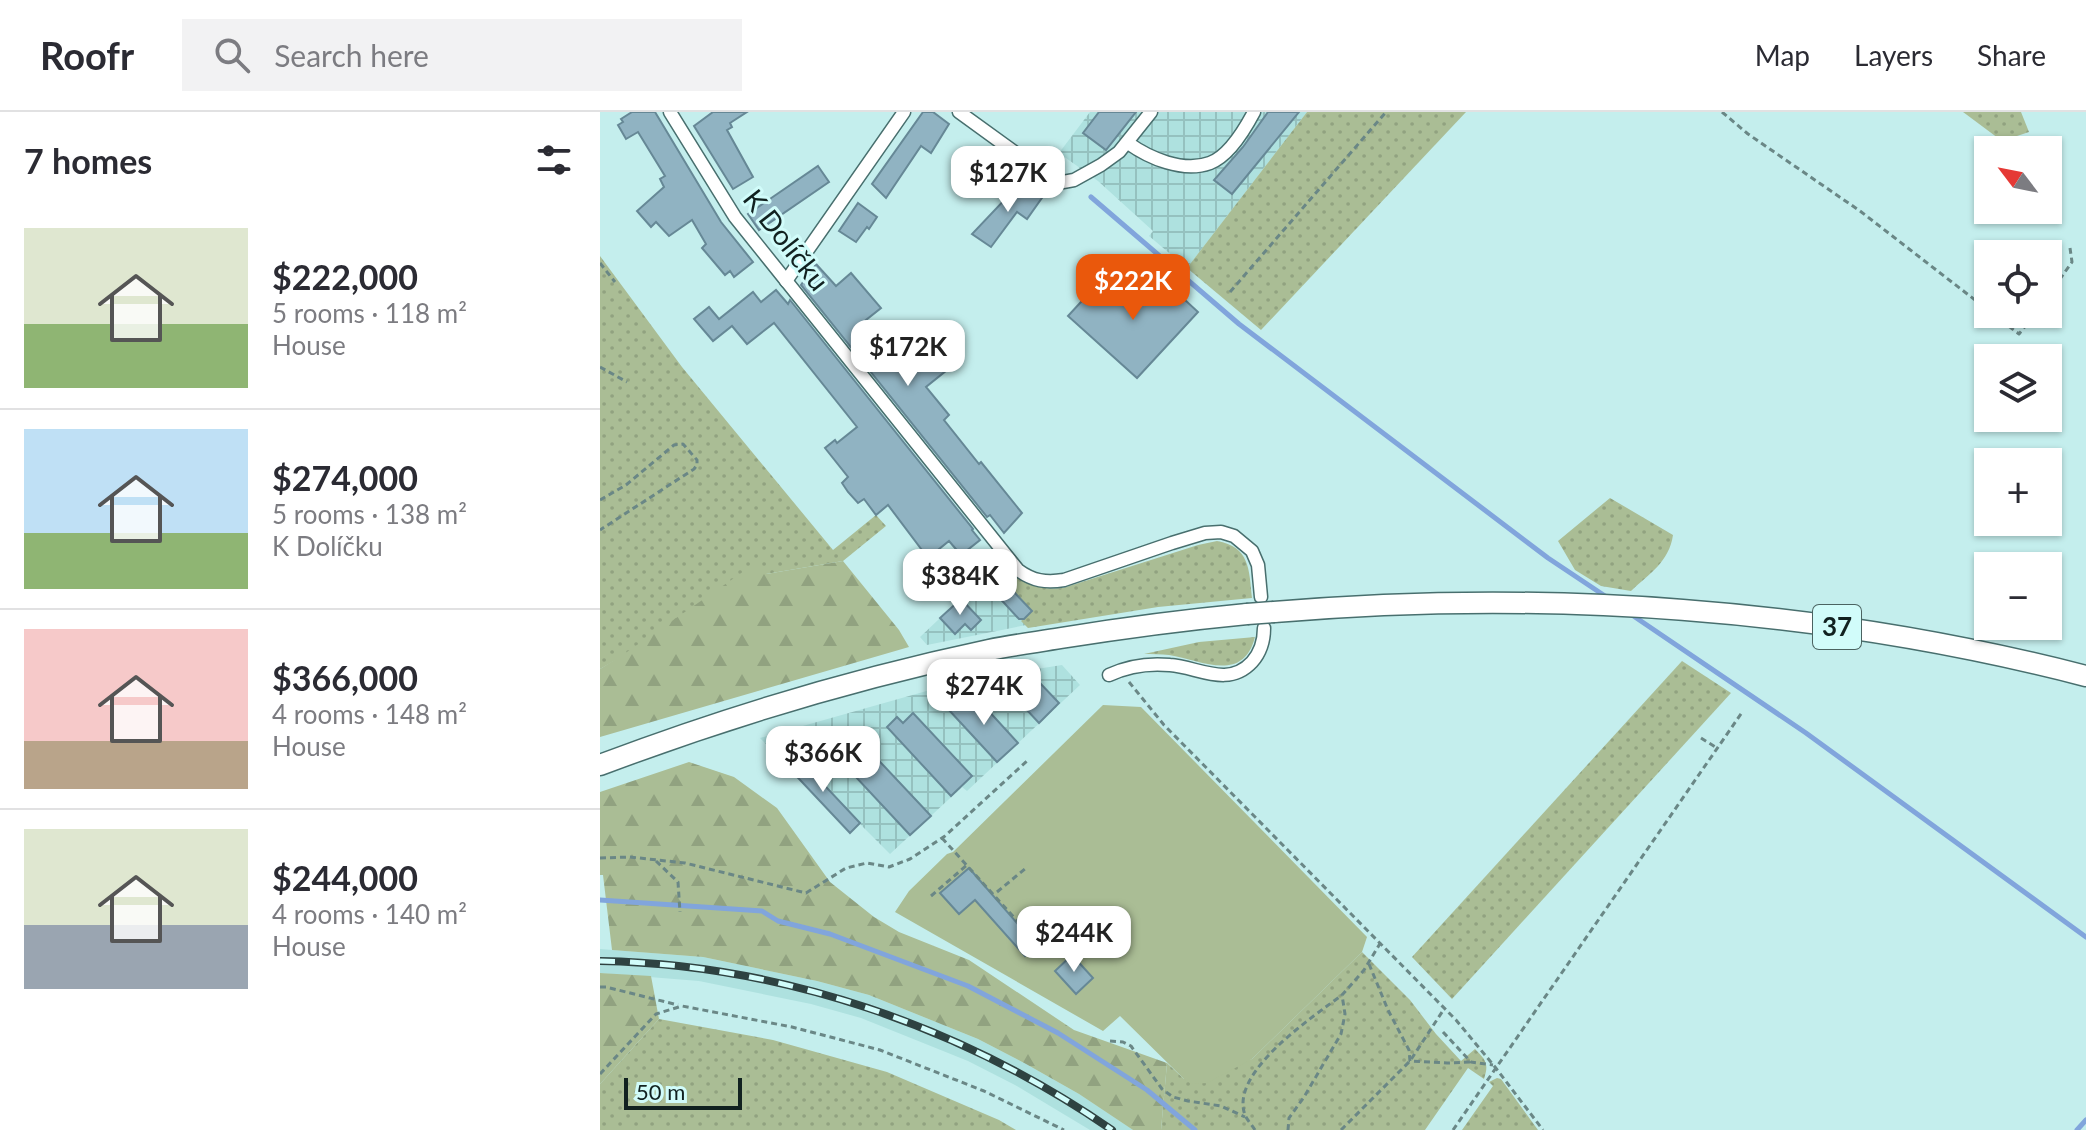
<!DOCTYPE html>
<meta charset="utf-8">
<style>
:root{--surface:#fff;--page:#f2f2f3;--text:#2b2b33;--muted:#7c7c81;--line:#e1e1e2;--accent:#ea580c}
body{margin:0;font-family:Lato,sans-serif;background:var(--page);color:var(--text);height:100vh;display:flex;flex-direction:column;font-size:30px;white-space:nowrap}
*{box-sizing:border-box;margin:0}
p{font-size:26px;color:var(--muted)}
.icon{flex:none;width:44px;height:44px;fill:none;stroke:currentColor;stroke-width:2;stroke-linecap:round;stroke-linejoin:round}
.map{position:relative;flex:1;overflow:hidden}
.details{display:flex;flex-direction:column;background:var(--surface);width:600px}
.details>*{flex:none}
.needle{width:52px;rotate:302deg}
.buttons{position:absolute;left:1374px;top:24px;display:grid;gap:16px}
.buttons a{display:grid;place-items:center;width:88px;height:88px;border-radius:0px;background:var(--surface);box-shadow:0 2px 6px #0004;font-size:40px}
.scale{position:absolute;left:24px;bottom:20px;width:118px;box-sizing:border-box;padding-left:8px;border:4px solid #112120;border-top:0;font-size:22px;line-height:28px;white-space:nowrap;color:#112120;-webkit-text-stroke:6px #d1fcfa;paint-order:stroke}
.price{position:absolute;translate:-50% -68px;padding:0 18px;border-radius:16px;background:#fff;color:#222;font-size:26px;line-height:52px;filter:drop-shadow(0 2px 4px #0008)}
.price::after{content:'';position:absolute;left:50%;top:48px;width:24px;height:18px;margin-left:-12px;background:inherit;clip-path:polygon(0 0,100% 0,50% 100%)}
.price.active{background:var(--accent);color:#fff}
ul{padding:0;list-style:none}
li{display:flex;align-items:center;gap:24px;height:200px;padding:0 24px}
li+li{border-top:2px solid var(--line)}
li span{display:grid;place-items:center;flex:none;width:224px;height:160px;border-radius:0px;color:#555}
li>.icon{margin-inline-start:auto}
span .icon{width:96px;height:96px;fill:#fffc;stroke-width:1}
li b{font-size:34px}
h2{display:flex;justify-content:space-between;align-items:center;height:96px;padding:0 24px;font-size:34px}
header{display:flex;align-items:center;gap:48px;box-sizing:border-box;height:112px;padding:0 40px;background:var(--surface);border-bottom:2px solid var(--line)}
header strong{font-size:38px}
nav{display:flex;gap:44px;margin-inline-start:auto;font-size:28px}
.search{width:560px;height:72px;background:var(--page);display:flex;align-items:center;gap:20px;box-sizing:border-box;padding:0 28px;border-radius:0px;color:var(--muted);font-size:30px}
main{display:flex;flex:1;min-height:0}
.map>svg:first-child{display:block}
.built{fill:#aee1df}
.industrial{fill:url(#industrial-grid)}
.grass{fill:url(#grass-dots)}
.forest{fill:url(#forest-firs)}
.pitch{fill:#aabd95}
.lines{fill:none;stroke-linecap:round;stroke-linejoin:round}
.stream{stroke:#81a5dc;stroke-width:5}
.building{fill:#90b3c2;stroke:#668896;stroke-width:2}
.minor-casing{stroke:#486f6e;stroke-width:15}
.primary-casing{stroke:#486f6e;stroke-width:23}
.path{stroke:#6a8786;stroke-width:3;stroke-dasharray:6 4;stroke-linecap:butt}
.minor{stroke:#fff;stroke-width:12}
.primary{stroke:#fff;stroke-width:20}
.rail-casing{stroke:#2e4241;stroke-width:8}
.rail{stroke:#d1fcfa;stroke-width:5;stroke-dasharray:15;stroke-linecap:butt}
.primary-bridge-casing{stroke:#486f6e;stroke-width:23;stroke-linecap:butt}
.primary-bridge{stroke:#fff;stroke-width:20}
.labels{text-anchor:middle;stroke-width:6;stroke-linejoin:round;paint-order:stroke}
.shield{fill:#d1fcfa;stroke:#4b6361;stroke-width:2}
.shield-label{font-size:26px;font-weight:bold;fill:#112120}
.street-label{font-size:28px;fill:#112120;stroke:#d1fcfa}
</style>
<header>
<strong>Roofr</strong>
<div class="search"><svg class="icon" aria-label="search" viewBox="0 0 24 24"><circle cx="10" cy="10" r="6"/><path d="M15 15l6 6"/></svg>Search here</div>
<nav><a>Map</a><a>Layers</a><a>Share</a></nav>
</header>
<main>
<section class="details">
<h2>7 homes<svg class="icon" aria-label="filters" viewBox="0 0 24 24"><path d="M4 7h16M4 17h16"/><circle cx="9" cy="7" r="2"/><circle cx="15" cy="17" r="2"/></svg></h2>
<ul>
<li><span style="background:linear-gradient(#dfe7d0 60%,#8fb573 0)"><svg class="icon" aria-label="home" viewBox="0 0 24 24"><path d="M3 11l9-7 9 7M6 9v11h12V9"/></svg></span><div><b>$222,000</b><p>5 rooms · 118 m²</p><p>House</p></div></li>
<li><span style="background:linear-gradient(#bfe0f5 65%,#8fb573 0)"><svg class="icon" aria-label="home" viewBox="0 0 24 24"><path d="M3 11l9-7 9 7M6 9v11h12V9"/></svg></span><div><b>$274,000</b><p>5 rooms · 138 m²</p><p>K Dolíčku</p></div></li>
<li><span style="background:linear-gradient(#f6c9c9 70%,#b9a48a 0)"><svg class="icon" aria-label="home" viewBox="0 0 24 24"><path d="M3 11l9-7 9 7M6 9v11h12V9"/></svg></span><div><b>$366,000</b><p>4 rooms · 148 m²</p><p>House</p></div></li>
<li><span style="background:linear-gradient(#dfe7d0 60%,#9aa5b1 0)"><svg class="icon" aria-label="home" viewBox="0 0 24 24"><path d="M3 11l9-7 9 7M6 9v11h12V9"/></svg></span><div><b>$244,000</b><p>4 rooms · 140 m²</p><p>House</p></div></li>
</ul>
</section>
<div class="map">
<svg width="1486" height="1018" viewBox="0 0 1486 1018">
<defs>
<pattern id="industrial-grid" width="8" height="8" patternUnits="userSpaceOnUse" patternTransform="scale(2)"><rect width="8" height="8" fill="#aee1df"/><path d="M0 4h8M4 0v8" fill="none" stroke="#95c1bf"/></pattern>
<pattern id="grass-dots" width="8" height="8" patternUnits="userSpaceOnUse" patternTransform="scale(2)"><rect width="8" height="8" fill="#aabd95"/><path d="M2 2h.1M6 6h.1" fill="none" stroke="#91a280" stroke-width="1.8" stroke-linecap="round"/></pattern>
<pattern id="forest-firs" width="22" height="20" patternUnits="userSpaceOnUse" patternTransform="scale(2)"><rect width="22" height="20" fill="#aabd95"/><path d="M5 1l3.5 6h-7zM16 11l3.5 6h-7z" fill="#91a280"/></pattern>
</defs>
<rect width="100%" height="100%" fill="#c4eeed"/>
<path class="built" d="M0,837L103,845L217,869L269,883L378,927L426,952L479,982L533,1018H490L415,973L368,949L261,906L211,892L99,869L0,861Z"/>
<g class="industrial">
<path d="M490,0H707L587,156L549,124L553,119L498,69L459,41Z"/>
<path d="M392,457L441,510L327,533L320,525Z"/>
<path d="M462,553L480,573L367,679L362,675L290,742L260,712L250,721L160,626L362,569Z"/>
</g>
<g class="grass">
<path d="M707,0H866L661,218L587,156Z"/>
<path d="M1363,0H1421L1429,20L1402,29Z"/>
<path d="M0,144L82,255L233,438L276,403L286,414L243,449L166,462L0,557Z"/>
<path d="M1010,386L1073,423C1069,450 1050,461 1031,479L1001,474L975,458L958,429Z"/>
<path d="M617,429C650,435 649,457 652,486L558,495L428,516L421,509L431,500L392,458L382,467L373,459L390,443H394C416,467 429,479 463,476L598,433Z"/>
<path d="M655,525C643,572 601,548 569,543C561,542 552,542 544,542L599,530Z"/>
<path d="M1082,549L1131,581L852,887L812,845Z"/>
<path d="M762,840L810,888L836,922L861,949L875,937C886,948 889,952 884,967L868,956L825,1018H561L567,951L584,967L652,947Z"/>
<path d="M59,907L173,928L287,960L399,1008L416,1018H0V972Z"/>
<path d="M897,966L901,967L938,1018H862L893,974L889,970Z"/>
</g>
<g class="forest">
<path d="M243,449L299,518L309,535L0,625V557L24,542L153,453L166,462Z"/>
<path d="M89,650L134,665L177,696L230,770L274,805L299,820L369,848L474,918L567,951L561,1018H533L479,982L426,952L378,927L269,883L217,869L103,845L12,838L3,763H0V680Z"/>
<path d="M0,861L51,864L59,907L0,972Z"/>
</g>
<path class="pitch" d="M503,593L541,595L767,825L762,840L652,947L607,971L592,972L584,967L520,904L503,919L295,800L309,779L347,742L353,740Z"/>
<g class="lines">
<g class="stream">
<path d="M491,85L639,212L948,446L1008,486"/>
<path d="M1032,503L1206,621L1486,825"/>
<path d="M0,788L162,799L178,809L230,822L368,874L458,921L547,978L595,1018"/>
<path d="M1477,1018L1486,1008"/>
</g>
</g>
<g class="building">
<path d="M32,0H55L121,110L153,150L134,165L130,159L125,163L102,136L106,132L92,108L69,124L56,110L51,115L37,99L64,75L60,67L65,64L38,20L26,27L18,13L23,10L21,7Z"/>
<path d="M113,0H147L130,11L132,15L127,18L153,65L133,77L94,14Z"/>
<path d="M323,0H333L349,12L331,41L321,34L286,86L272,72Z"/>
<path d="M499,0H536L506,38L483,21Z"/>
<path d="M668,0H699L632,82L614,68L643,35Z"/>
<path d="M218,54L229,70L159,118L148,102Z"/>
<path d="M426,71L444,83L427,107L417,100L391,135L372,122L409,83L415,87Z"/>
<path d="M258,91L277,105L269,117L267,115L256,130L239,119Z"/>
<path d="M216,152L236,174L251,161L281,196L266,208L304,253L327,234L347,258L326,275L349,303L344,308L379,352L381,350L422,401L404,421L390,403L387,405L201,173Z"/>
<path d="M505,164L534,190L559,164L598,200L537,266L468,204Z"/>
<path d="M176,178L188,192L190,188L373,417L372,418L380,428L361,443L349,429L328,446L288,393L276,403L264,387L258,391L248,380L242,371L248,365L225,336L235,328L237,331L257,315L174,211L147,232L132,214L113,229L94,207L109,195L119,207L153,180L161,190Z"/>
<path d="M392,457L432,499L424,507H419L382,467Z"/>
<path d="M361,487L381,508L371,518L365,512L355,522L340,506Z"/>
<path d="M439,570L459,591L439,611L414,584L424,575L429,580Z"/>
<path d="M374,583L418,631L397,650L348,597L358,588L362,592Z"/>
<path d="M313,601L372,664L351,684L287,615L297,605L303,611Z"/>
<path d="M252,620L331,704L310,723L227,634L237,624L242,629Z"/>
<path d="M196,643L260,711L250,721L186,653Z"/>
<path d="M369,756L437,834L425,844L375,788L359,802L340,781Z"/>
<path d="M472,843L493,866L476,882L455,859Z"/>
</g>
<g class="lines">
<defs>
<g id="minor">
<path d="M70,0L135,105L418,458C433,469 446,471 464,468L572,431L605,421L621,420L634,424L652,439L658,453L661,485"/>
<path d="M359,0L439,58L463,70L474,68L501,53L519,40L551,0"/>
<path d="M528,31C549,46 583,61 610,51C629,44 645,17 654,0"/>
<path d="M186,169L304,0"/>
<path d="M509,563C528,554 549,551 570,553C598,555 628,576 652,550C660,541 664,529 664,516"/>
</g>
<g id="primary">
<path d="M674,500C945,477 1222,496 1486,564"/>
<path d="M0,653C127,605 257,566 389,538C413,533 437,530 461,526C523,516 584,508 647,502"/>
</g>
</defs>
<use href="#minor" class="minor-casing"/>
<use href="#primary" class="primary-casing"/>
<g class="path">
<path d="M1122,0L1148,22L1260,99L1388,198"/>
<path d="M0,151L15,170"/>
<path d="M630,180L786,0"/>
<path d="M1448,184L1472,150L1470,136"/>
<path d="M1393,202L1419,222L1435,202"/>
<path d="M0,255L27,270"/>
<path d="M0,388L26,373L74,333L83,332L97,348V353L94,357L0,418"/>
<path d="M529,570L564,613L856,908L895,955L943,1018"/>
<path d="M1101,626L1117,636"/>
<path d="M342,726L439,833"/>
<path d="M0,746L30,745L85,751L206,781L246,756L267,751L289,755L310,747L345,724L427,649"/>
<path d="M56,749L78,770L80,800"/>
<path d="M397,780L426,756"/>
<path d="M331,784L367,753"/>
<path d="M769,852L788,898L809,938L810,949L847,951L871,950"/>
<path d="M0,875H6L78,893"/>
<path d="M843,920L871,950L893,953"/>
<path d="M510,929L523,930L531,934L562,977L573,985L588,989L621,994L645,1005"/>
<path d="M0,962L56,902L82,894L192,915L280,938L384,979L464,1018"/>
<path d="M655,1018C652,1013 647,1008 645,1003C629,960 713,905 742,883"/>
<path d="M688,1018L689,1006L704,985L741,922L745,902L742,883L764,858L781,830"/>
<path d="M741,1018L810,949L844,897"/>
<path d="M853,1018L1143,599"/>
</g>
<use href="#minor" class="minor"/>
<use href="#primary" class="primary"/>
<defs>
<path id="rail" d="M0,849C181,852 363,915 512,1018"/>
</defs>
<use href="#rail" class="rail-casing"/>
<use href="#rail" class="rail"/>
<defs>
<path id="primary-bridge" d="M647,502L674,500"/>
</defs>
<use href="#primary-bridge" class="primary-bridge-casing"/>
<use href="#primary-bridge" class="primary-bridge"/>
</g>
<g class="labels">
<rect class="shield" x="1213" y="493" width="48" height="44" rx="6"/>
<g class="shield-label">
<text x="1237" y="524">37</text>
</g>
<g class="street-label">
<text transform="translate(186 128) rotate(52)" y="10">K Dolíčku</text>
</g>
</g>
</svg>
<div class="buttons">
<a><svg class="needle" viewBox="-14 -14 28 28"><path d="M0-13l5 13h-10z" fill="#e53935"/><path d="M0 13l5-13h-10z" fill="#7c7c81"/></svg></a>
<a><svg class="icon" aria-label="locate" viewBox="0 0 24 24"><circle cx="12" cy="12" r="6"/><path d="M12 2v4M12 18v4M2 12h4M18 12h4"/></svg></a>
<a><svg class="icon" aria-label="layers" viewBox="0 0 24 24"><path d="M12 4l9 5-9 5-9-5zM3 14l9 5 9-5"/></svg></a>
<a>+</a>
<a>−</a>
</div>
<div class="scale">50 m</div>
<b class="price" style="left:408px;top:102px">$127K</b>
<b class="price active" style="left:533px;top:210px">$222K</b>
<b class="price" style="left:308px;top:276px">$172K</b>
<b class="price" style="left:360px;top:505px">$384K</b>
<b class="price" style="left:384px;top:615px">$274K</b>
<b class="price" style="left:223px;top:682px">$366K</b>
<b class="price" style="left:474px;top:862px">$244K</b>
</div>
</main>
